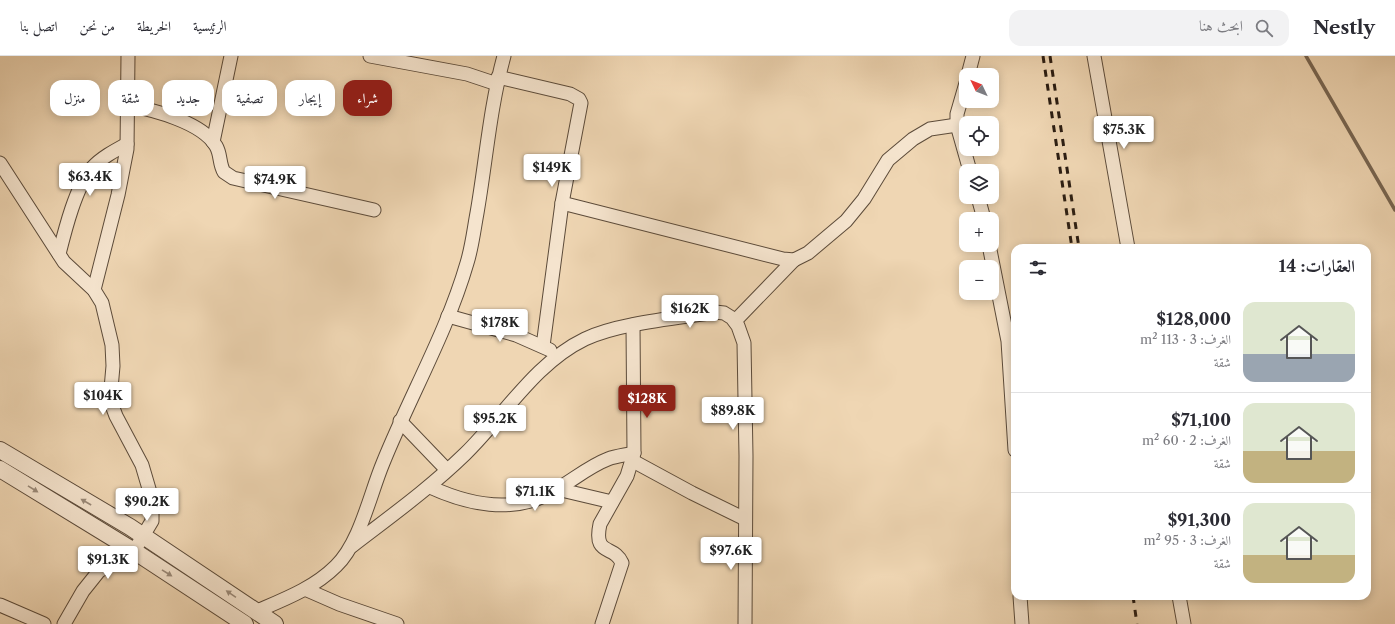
<!DOCTYPE html>
<html lang="ar">
<meta charset="utf-8">
<style>
:root{--surface:#fff;--page:#f2f2f3;--text:#2b2b33;--muted:#7c7c81;--line:#e1e1e2;--accent:#8f2418}
body{margin:0;font-family:"Libre Caslon Text",Amiri,serif;background:var(--page);color:var(--text);direction:rtl;height:100vh;display:flex;flex-direction:column;font-size:15px;white-space:nowrap}
*{box-sizing:border-box;margin:0}
p{font-size:13px;color:var(--muted)}
.icon{flex:none;width:22px;height:22px;fill:none;stroke:currentColor;stroke-width:2;stroke-linecap:round;stroke-linejoin:round}
.map{position:relative;flex:1;overflow:hidden;direction:ltr}
.side{position:absolute;left:1011px;top:188px;width:360px;height:356px;display:flex;flex-direction:column;background:var(--surface);border-radius:12px;box-shadow:0 2px 10px #0003;direction:rtl}
.side>*{flex:none}
.banner{position:absolute;left:12px;top:24px;width:380px;height:36px;direction:rtl;display:flex;gap:8px}
.needle{width:26px;rotate:313deg}
.buttons{position:absolute;left:959px;top:12px;display:grid;gap:8px}
.buttons a{display:grid;place-items:center;width:40px;height:40px;border-radius:8px;background:var(--surface);box-shadow:0 2px 10px #0003;font-size:20px}
.price{position:absolute;translate:-50% -34px;padding:0 9px;border-radius:4px;background:#fff;color:#222;font-size:13px;line-height:26px;filter:drop-shadow(0 1px 2px #0008)}
.price::after{content:'';position:absolute;left:50%;top:24px;width:12px;height:9px;margin-left:-6px;background:inherit;clip-path:polygon(0 0,100% 0,50% 100%)}
.price.active{background:var(--accent);color:#fff}
ul{padding:0;list-style:none}
li{display:flex;align-items:center;gap:12px;height:100px;padding:0 16px}
li+li{border-top:1px solid var(--line)}
li span{display:grid;place-items:center;flex:none;width:112px;height:80px;border-radius:12px;color:#555}
li>.icon{margin-inline-start:auto}
span .icon{width:48px;height:48px;fill:#fffc;stroke-width:1}
li b{font-size:17px}
h2{display:flex;justify-content:space-between;align-items:center;height:48px;padding:0 16px;font-size:17px}
.chip{padding:0 14px;border-radius:12px;background:var(--surface);box-shadow:0 2px 10px #0003;font-size:14px;line-height:36px}
.chip.active{background:var(--accent);color:#fff}
header{display:flex;align-items:center;gap:24px;box-sizing:border-box;height:56px;padding:0 20px;background:var(--surface);border-bottom:1px solid var(--line)}
header strong{font-size:19px}
nav{display:flex;gap:22px;margin-inline-start:auto;font-size:14px}
.search{width:280px;height:36px;background:var(--page);display:flex;align-items:center;gap:10px;box-sizing:border-box;padding:0 14px;border-radius:12px;color:var(--muted);font-size:15px}
.map>svg:first-child{display:block}
.lines{fill:none;stroke-linecap:round;stroke-linejoin:round}
.stream{stroke:#786652;stroke-width:3.5}
.minor-casing{stroke:#5c4b3a;stroke-width:15}
.tertiary-casing{stroke:#5c4b3a;stroke-width:18}
.minor{stroke:#f5e4ce;stroke-width:13}
.tertiary{stroke:#f5e4ce;stroke-width:16}
.rail{stroke:#2b1d12;stroke-width:3;stroke-dasharray:7 7;stroke-linecap:butt}
.oneway{fill:#9a8a79}
</style>
<header>
<strong>Nestly</strong>
<div class="search"><svg class="icon" aria-label="search" viewBox="0 0 24 24"><circle cx="10" cy="10" r="6"/><path d="M15 15l6 6"/></svg>ابحث هنا</div>
<nav><a>الرئيسية</a><a>الخريطة</a><a>من نحن</a><a>اتصل بنا</a></nav>
</header>
<div class="map">
<svg width="1395" height="568" viewBox="0 0 1395 568">
<rect width="100%" height="100%" fill="#efd6b3"/>
<filter id="stains"><feTurbulence type="fractalNoise" baseFrequency=".005" numOctaves="4"/><feColorMatrix values="0 0 0 0 .2 0 0 0 0 .09 0 0 0 0 .02 0 0 0 .5 -.17"/></filter>
<radialGradient id="worn" r=".72"><stop offset=".6" stop-color="#630" stop-opacity="0"/><stop offset="1" stop-color="#630" stop-opacity=".3"/></radialGradient>
<g class="lines">
<path class="stream" d="M1306,0L1395,154"/>
<defs>
<g id="minor">
<path d="M370,0L467,18L497,28"/>
<path d="M1094,0L1128,192"/>
<path d="M968,19L973,0"/>
<path d="M498,21L570,38L579,43L581,47L562,147L543,290"/>
<path d="M966,27L957,58V69L970,115"/>
<path d="M128,49C153,54 202,66 216,90C221,98 219,108 224,116L233,122L374,154"/>
<path d="M213,86L231,0"/>
<path d="M0,107L64,206L94,234L102,247L112,289L113,310L110,344L116,360L142,409L152,443V465L134,495L99,515L83,535L64,568"/>
<path d="M978,141L984,163"/>
<path d="M562,147L783,203L794,204L808,197L846,165L864,143L888,104L913,83L930,73L957,69"/>
<path d="M989,189L1008,285L1015,394"/>
<path d="M59,198C65,174 76,130 92,112C101,102 114,95 127,88"/>
<path d="M94,234L118,139L127,93L128,0"/>
<path d="M448,260L516,279L550,294"/>
<path d="M735,265L794,204"/>
<path d="M400,365L447,414"/>
<path d="M633,405L692,437L745,463"/>
<path d="M430,431C467,448 512,458 550,437C570,427 587,411 608,403C616,400 626,399 634,397"/>
<path d="M557,433L612,446"/>
<path d="M352,490C391,460 430,432 465,398C504,360 535,307 585,283C618,267 678,262 715,256L724,257L732,262L738,270L744,287L746,400L745,568"/>
<path d="M307,534L339,548L397,568"/>
<path d="M1020,540L1022,568"/>
<path d="M1179,540L1184,568"/>
<path d="M0,549L44,568"/>
<path d="M257,555C285,543 314,532 336,510C360,487 370,438 383,407C410,340 447,276 467,207C472,191 474,173 477,157C486,105 490,51 504,0"/>
<path d="M602,568L622,507C614,488 593,501 600,468L627,420L634,397L633,269"/>
</g>
<g id="tertiary">
<path d="M0,394L130,471L275,568"/>
<path d="M0,413L134,495L245,568"/>
</g>
</defs>
<use href="#minor" class="minor-casing"/>
<use href="#tertiary" class="tertiary-casing"/>
<use href="#minor" class="minor"/>
<use href="#tertiary" class="tertiary"/>
<g class="rail">
<path d="M1043,0L1072,192"/>
<path d="M1050,0L1079,192"/>
<path d="M1133,540L1137,568"/>
</g>
</g>
<defs><path id="oneway-solid" d="M-6-.8H1V-3.2L6.5 0L1 3.2V.8H-6Z"/></defs>
<g class="oneway">
<use href="#oneway-solid" transform="translate(33 433) rotate(32)"/>
<use href="#oneway-solid" transform="translate(86 446) rotate(-150)"/>
<use href="#oneway-solid" transform="translate(167 517) rotate(32)"/>
<use href="#oneway-solid" transform="translate(231 538) rotate(-146)"/>
</g>
<rect width="100%" height="100%" filter="url(#stains)"/>
<rect width="100%" height="100%" fill="url(#worn)"/>
</svg>
<div class="buttons">
<a><svg class="needle" viewBox="-14 -14 28 28"><path d="M0-13l5 13h-10z" fill="#e53935"/><path d="M0 13l5-13h-10z" fill="#7c7c81"/></svg></a>
<a><svg class="icon" aria-label="locate" viewBox="0 0 24 24"><circle cx="12" cy="12" r="6"/><path d="M12 2v4M12 18v4M2 12h4M18 12h4"/></svg></a>
<a><svg class="icon" aria-label="layers" viewBox="0 0 24 24"><path d="M12 4l9 5-9 5-9-5zM3 14l9 5 9-5"/></svg></a>
<a>+</a>
<a>−</a>
</div>
<b class="price" style="left:1124px;top:94px">$75.3K</b>
<b class="price" style="left:552px;top:132px">$149K</b>
<b class="price" style="left:90px;top:141px">$63.4K</b>
<b class="price" style="left:275px;top:144px">$74.9K</b>
<b class="price" style="left:690px;top:273px">$162K</b>
<b class="price" style="left:500px;top:287px">$178K</b>
<b class="price" style="left:103px;top:360px">$104K</b>
<b class="price active" style="left:647px;top:363px">$128K</b>
<b class="price" style="left:733px;top:375px">$89.8K</b>
<b class="price" style="left:495px;top:383px">$95.2K</b>
<b class="price" style="left:535px;top:456px">$71.1K</b>
<b class="price" style="left:147px;top:466px">$90.2K</b>
<b class="price" style="left:731px;top:515px">$97.6K</b>
<b class="price" style="left:108px;top:524px">$91.3K</b>
<div class="banner">
<a class="chip active">شراء</a>
<a class="chip">إيجار</a>
<a class="chip">تصفية</a>
<a class="chip">جديد</a>
<a class="chip">شقة</a>
<a class="chip">منزل</a>
</div>
<section class="side">
<h2>العقارات: 14<svg class="icon" aria-label="filters" viewBox="0 0 24 24"><path d="M4 7h16M4 17h16"/><circle cx="9" cy="7" r="2"/><circle cx="15" cy="17" r="2"/></svg></h2>
<ul>
<li><span style="background:linear-gradient(#dfe7d0 65%,#9aa5b1 0)"><svg class="icon" aria-label="home" viewBox="0 0 24 24"><path d="M3 11l9-7 9 7M6 9v11h12V9"/></svg></span><div><b>$128,000</b><p>الغرف: 3 · 113 m²</p><p>شقة</p></div></li>
<li><span style="background:linear-gradient(#dfe7d0 60%,#c2b280 0)"><svg class="icon" aria-label="home" viewBox="0 0 24 24"><path d="M3 11l9-7 9 7M6 9v11h12V9"/></svg></span><div><b>$71,100</b><p>الغرف: 2 · 60 m²</p><p>شقة</p></div></li>
<li><span style="background:linear-gradient(#dfe7d0 65%,#c2b280 0)"><svg class="icon" aria-label="home" viewBox="0 0 24 24"><path d="M3 11l9-7 9 7M6 9v11h12V9"/></svg></span><div><b>$91,300</b><p>الغرف: 3 · 95 m²</p><p>شقة</p></div></li>
</ul>
</section>
</div>
